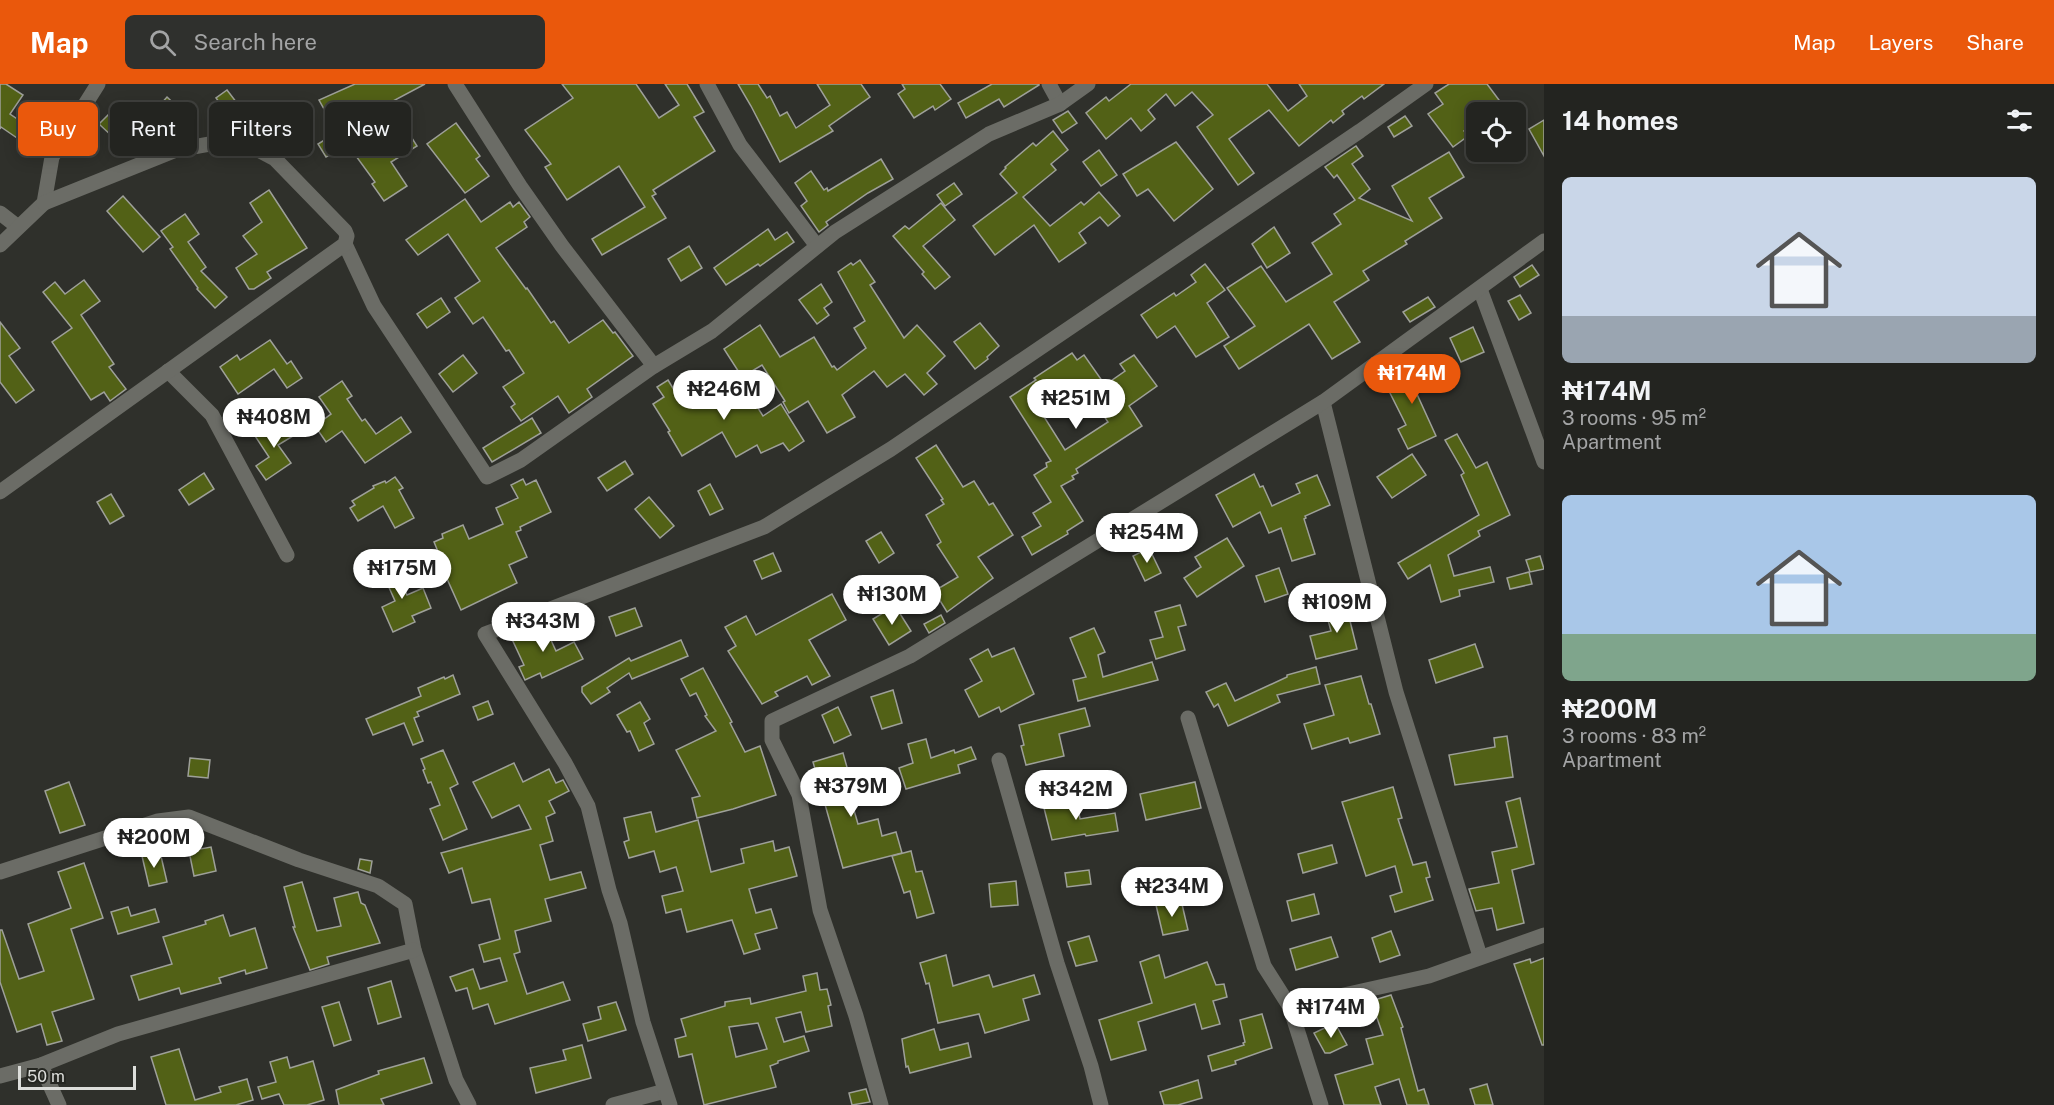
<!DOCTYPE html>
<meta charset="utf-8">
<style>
:root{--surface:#232420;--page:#2f302d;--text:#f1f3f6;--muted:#a3a4a5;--line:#40413e;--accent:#ea580c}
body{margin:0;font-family:"Public Sans",sans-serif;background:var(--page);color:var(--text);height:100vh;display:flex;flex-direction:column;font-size:22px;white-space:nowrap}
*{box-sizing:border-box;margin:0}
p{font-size:20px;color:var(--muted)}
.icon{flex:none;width:33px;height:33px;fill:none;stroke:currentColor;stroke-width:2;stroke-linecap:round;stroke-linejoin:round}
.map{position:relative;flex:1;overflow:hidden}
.details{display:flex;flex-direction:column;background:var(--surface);width:510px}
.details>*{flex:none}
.banner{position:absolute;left:18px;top:18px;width:570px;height:54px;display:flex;gap:12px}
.buttons{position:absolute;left:1466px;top:18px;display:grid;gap:12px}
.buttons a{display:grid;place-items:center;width:60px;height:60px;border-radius:9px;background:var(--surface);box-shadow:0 3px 15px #0003,0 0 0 2px var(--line);font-size:30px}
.scale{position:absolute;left:18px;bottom:15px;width:118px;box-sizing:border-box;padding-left:6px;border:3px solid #dddedb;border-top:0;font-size:16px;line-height:21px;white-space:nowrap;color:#dddedb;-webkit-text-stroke:4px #252621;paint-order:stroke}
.price{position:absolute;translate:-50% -51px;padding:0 14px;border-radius:21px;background:#fff;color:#222;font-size:20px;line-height:39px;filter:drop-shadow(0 2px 3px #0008)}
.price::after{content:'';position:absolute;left:50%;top:36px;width:18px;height:14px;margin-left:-9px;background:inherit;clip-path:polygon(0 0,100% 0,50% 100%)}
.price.on{background:var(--accent);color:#fff}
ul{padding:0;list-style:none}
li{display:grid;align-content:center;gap:12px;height:318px;padding:0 18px}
li span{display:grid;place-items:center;height:186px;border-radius:9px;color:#555}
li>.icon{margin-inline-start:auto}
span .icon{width:108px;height:108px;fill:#fffc;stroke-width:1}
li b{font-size:26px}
h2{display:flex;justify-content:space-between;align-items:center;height:72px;padding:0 18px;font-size:26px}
.tag{padding:0 21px;border-radius:9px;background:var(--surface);box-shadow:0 3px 15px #0003,0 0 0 2px var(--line);font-size:21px;line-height:54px}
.tag.on{background:var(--accent);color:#fff}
header{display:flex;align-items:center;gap:36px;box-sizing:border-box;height:84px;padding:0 30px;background:var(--accent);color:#fff}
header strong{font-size:28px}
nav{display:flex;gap:33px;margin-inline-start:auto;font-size:21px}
.search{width:420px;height:54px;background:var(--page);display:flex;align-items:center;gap:15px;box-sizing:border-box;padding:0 21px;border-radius:9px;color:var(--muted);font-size:22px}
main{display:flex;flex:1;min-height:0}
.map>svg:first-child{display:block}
.building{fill:#526116;stroke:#9ea099;stroke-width:1.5;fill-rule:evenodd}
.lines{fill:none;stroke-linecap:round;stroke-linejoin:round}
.street{stroke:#6b6c66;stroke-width:15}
</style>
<header>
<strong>Map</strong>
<div class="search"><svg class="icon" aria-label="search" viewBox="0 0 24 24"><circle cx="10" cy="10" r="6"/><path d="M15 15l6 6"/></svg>Search here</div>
<nav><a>Map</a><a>Layers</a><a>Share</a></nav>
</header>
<main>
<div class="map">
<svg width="1544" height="1021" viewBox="0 0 1544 1021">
<rect width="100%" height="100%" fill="#2f302b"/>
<g class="building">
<path d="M0,0H6L23,11L10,30L29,43L20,56L1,43L0,45Z"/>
<path d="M355,0H425L361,34L375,57L403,40L417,62L391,78L407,102L384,117L372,100L375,98L348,61L326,73L318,60L331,52L326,45L333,41L319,16Z"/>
<path d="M562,0H636L659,34L679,21L665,0H687L704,28L694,33L715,67L653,106L656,110L652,112L666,134L602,171L592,155L645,123L619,82L567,116L545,83L551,80L525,46L573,14Z"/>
<path d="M738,0H758L767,14L770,12L780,32L787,28L796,44L830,21L817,0H861L870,13L829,42L833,47L780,78L751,22Z"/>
<path d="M902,0H940L951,15L935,26L933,22L914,34L898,10L905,5Z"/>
<path d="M992,0H1039V1L1004,23L999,15L966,34L958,19Z"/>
<path d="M1131,0H1267L1288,27L1307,12L1299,0H1384L1364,15L1362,12L1342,27L1344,30L1333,39L1331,36L1299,62L1269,26L1229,55L1254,89L1238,101L1197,43L1213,31L1192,8L1175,22L1166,10L1148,26L1155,35L1141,47L1131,34L1106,55L1086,29L1106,13L1109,17Z"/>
<path d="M1449,0H1487L1508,28H1476V39L1464,47L1468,52L1453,63L1428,30L1443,20L1435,9Z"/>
<path d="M227,6L237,19L226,27L216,14Z"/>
<path d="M167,13L187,32L172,47L153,29Z"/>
<path d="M1068,27L1077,39L1062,49L1053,36Z"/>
<path d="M111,28L139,54L127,66L99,40Z"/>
<path d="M1405,32L1412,42L1394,53L1388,43Z"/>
<path d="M1544,36V72L1529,45Z"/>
<path d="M456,39L480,72L476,75L489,92L465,109L427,60Z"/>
<path d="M1053,47L1068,66L1051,80L1056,86L1023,113L1050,142L1081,118L1084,121L1099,108L1120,132L1108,142L1100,133L1079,149L1086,159L1059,178L1034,141L995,171L973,142L1017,109L1000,90L1006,84L1005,83L1033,59L1036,62Z"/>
<path d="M1176,58L1213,105L1174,137L1148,105L1137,112L1123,90Z"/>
<path d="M1356,62L1363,72L1352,80L1370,105L1359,114L1412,137L1392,102L1449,68L1464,93L1429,114L1442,134L1405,157L1407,160L1363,187L1369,196L1334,218L1360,258L1332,275L1309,240L1239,285L1224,262L1255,242L1227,204L1261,182L1286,218L1332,190L1312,159L1341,140L1334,130L1355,116L1337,91L1334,94L1325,83Z"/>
<path d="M1099,66L1117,91L1101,102L1083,78Z"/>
<path d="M881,75L893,95L868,109L826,138L828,141L819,148L801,122L807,117L795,99L811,87L824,106L827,104L828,107Z"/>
<path d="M954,99L962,110L945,122L937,111Z"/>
<path d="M269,106L307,164L267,188L271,194L254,205H249L236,184L257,170L243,152L262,138L250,119Z"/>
<path d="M123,112L160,153L143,168L107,127Z"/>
<path d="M465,115L481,138L510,118L513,123L519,118L530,133L524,138L527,143L496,164L526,205L527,204L551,239L554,237L569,259L603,236L613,249L615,248L633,272L587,305L592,313L569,329L558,312L521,337L511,323L515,320L503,303L524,289L509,266L506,267L483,233L473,240L455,214L480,197L448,150L418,171L406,156Z"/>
<path d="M941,119L955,136L923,162L950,193L935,205L922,190L924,188L893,152L905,142L909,145Z"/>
<path d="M185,130L199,150L188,158L206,183L201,187L227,213L215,224L197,205L198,204L170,165L173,163L161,147Z"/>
<path d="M1274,143L1290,169L1267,184L1252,160Z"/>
<path d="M768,145L775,156L787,148L794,158L760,182L758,180L726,201L714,184Z"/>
<path d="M689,162L702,184L681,197L668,175Z"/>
<path d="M860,176L875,198L870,201L904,254L917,241L945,272L927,289L937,300L924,311L905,290L887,303L874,287L842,311L855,333L827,349L808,317L789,329L783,318L785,317L762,281L742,293L724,265L760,241L780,273L814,253L832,283L834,282L837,286L866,264L854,244L865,237L838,188L851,179L853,181Z"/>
<path d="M1205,180L1225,206L1207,219L1229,253L1196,273L1175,242L1157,254L1141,231L1174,209L1176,212L1196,198L1191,191Z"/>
<path d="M1532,181L1539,191L1520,203L1514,193Z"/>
<path d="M84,196L100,217L81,231L114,280L109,283L126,305L110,317L104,308L91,316L52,258L72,244L43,208L55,198L65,210Z"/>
<path d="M821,200L832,218L824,224L829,231L817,240L799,216Z"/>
<path d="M1520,211L1531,229L1519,236L1508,217Z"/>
<path d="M1428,213L1435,223L1410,238L1403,228Z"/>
<path d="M441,214L450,228L427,244L417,230Z"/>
<path d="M0,238L20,264L9,272L34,306L16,319L0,298Z"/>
<path d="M980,239L999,262L987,273L988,275L975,285L954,258Z"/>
<path d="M1473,243L1484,268L1461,278L1450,254Z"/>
<path d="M270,256L287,280L291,277L302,294L287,304L274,285L238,310L220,283L237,271L240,276Z"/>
<path d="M1072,269L1077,276L1084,271L1105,301L1125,287L1120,280L1134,271L1157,302L1129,322L1142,342L1076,385L1078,389L1072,392L1074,395L1061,402L1083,437L1067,447L1068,450L1032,471L1022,453L1041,442L1033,429L1051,418L1034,391L1047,383L1046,379L1051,377L1010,313L1036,296L1034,294ZM1083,301L1108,338L1065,366L1041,328Z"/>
<path d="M463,271L477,289L453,308L439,290Z"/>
<path d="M1423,272L1431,286L1411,297L1436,352L1408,365L1398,345L1406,341L1388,305L1402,298L1396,286Z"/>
<path d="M668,296L677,311L691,302L705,322L742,299L763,332L781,320L804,357L789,367L783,359L761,369L757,361L736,373L722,348L682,372L668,348L670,347L653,320L664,313L657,303Z"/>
<path d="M342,297L352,312L347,315L362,337L365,335L376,350L401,333L411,348L365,379L342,347L326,358L315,342L331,330L319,313Z"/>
<path d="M532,334L541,349L492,378L483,364Z"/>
<path d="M282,335L293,352L278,361L291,379L266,396L256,382L269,373L255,352Z"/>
<path d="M1457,350L1476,384L1487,378L1510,431L1478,447L1480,452L1448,471L1454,492L1490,483L1494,498L1459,506L1460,512L1441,518L1430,481L1408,495L1398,479L1479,431L1461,391L1464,389L1445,356Z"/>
<path d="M936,361L963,403L974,397L989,421L993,419L1013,451L978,473L993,494L947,528L934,507L958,493L937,461L941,458L926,431L944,420L941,416L943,415L916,374Z"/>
<path d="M1412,370L1426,391L1392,414L1377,393Z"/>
<path d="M625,377L633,390L607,407L598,394Z"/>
<path d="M204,389L214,405L189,421L179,406Z"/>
<path d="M1254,390L1260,403L1263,402L1272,422L1300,409L1296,400L1317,391L1330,421L1305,432L1306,434L1304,435L1315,470L1292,477L1281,444L1269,449L1260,428L1233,443L1216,411Z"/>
<path d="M395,393L403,404L399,406L414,434L395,444L383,422L358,437L350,424L355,421L352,417L374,404L373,402L385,397L386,399Z"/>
<path d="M523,395L526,401L536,396L551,428L520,443L521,446L516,448L527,473L509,481L517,499L461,526L444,488L446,487L434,458L443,454L442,450L463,441L469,455L503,440L496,424L518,414L511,401Z"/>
<path d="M710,400L723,425L710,431L698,407Z"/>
<path d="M111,410L124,432L110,440L97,418Z"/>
<path d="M649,413L674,442L660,454L635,425Z"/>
<path d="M881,448L894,469L879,479L866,457Z"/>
<path d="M1227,454L1244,482L1197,513L1184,494L1201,483L1195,473Z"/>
<path d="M1149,464L1161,489L1145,497L1133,472Z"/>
<path d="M773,469L781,487L762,495L754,477Z"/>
<path d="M1540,472L1544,485L1530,488L1526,476Z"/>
<path d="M391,476L407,511L423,504L431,524L412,532L415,538L393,548L382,523L395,517L379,481Z"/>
<path d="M1279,484L1288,510L1265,518L1256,492Z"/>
<path d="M1529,488L1532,500L1510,505L1507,494Z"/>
<path d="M832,510L846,536L809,556L830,592L812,601L807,592L775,608L778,612L762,620L728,567L736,562L725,543L746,532L756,551Z"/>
<path d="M1180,521L1186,541L1178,543L1185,566L1156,575L1150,556L1163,553L1155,528Z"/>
<path d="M1355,521L1359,535L1350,537L1357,565L1316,575L1310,552L1331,547L1326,529Z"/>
<path d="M635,524L642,542L616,552L609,533Z"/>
<path d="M897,525L911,547L889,561L873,535L886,527L888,530Z"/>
<path d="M941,531L945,539L929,549L924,540Z"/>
<path d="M538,540L539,543L544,541L556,567L574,558L583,575L542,594L540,589L525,596L519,583L524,581L511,553Z"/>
<path d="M1094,544L1105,568L1098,571L1103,593L1152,578L1158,596L1078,617L1073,596L1086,593L1070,554Z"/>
<path d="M681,556L688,572L632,595L629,589L607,604L610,608L591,620L582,608V603L629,574L631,577Z"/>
<path d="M1475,560L1483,583L1436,599L1429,576Z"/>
<path d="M1014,564L1034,610L1001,628L999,623L979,633L965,606L982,597L970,575L988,565L992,573Z"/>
<path d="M1316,583L1320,600L1277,611L1280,618L1228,642L1218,620L1214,623L1206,608L1226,599L1235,617L1287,593V591Z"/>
<path d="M703,584L732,638L730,639L745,668L760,662L776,711L733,725L697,734L692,714L700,712L676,666L716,647L705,632L707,631L696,609L690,612L681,595Z"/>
<path d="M453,591L460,610L417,628L419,632L414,634L423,657L413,661L404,639L373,651L366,635L421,612L418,604L444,593L445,595Z"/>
<path d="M1361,592L1369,620H1371L1380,650L1350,659L1348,654L1312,665L1304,640L1334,631L1325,601Z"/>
<path d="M893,606L902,639L882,645L871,613Z"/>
<path d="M488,617L493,630L478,636L473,623Z"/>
<path d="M640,618L650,635L644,639L654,660L639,667L630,647L627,648L617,631Z"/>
<path d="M838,623L851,651L834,659L822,631Z"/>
<path d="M1085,624L1090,642L1059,650L1064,672L1026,681L1021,662L1024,661L1019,641Z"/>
<path d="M1507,652L1513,693L1455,701L1449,671L1495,663L1494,654Z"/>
<path d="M926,655L931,674L954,666L955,669L971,663L976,675L958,681L960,689L906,705L899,684L913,679L908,660Z"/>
<path d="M443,666L458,700L450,704L467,745L443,756L430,725L440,721L431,698L428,699L423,686L425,685L421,675Z"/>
<path d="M843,669L850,694L845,695L858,740L878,735L882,752L896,748L902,769L843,784L813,678Z"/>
<path d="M190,674L210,676L208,694L188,692Z"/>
<path d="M514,679L523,698L549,685L556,699L563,696L569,707L549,717L555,729L546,733L553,757L540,761L550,796L581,788L586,804L545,815L551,837L515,847L520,868L514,870L527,910L563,898L570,916L495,940L488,920L473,925L467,904L456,907L450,893L473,885L480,905L507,897L500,874L484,878L479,861L500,855L490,815L472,819L462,784L449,789L441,769L531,745L519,721L492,734L473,698Z"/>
<path d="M69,698L85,741L60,749L45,707Z"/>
<path d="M1195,698L1201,724L1146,736L1140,710Z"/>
<path d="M1393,703L1402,734L1398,735L1413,781L1426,778L1430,793L1426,794L1433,816L1395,828L1390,812L1402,808L1395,782L1366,792L1342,718Z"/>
<path d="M1076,713L1080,735L1115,729L1118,747L1086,752L1085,750L1052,756L1043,720Z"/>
<path d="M1520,714L1534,780L1512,786L1524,839L1497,846L1492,824L1476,827L1469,805L1499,799L1492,768L1517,763L1506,718Z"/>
<path d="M651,728L656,748L698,736L711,788L744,779L741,765L773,757L775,767L789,763L797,792L749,805L756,829L771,825L777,844L755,850L760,865L744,870L732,836L687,848L681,825L666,829L662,812L683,807L676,783L660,788L654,767L629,774L624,758L629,756L624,734Z"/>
<path d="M1332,761L1337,779L1303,789L1298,770Z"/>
<path d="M211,763L216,787L194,792L189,767Z"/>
<path d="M911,767L916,788L922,787L934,829L917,834L910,807L904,809L892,772Z"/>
<path d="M160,768L167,798L149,802L142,772Z"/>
<path d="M360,775L372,777L370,789L358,785Z"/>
<path d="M84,779L103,834L71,845L94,915L52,928L62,957L47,961L41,940L17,948L0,898V846H2L19,895L44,887L28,840L71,824L58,788Z"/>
<path d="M1089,786L1091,800L1067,803L1065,789Z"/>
<path d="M1016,797L1018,821L991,823L989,800Z"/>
<path d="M302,798L317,847L341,842L334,814L358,808L361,819L365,821L380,859L327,873L329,880L310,886L293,843H295L284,803Z"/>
<path d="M1314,810L1319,830L1292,837L1287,817Z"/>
<path d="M1181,816L1188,846L1163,851L1156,821Z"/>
<path d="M128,823L131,832L155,825L159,838L118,850L111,828Z"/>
<path d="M223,831L230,852L255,844L267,884L246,890L245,886L219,894L221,899L181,910L179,904L139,916L131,892L172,880L163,853L206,840L205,837Z"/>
<path d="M1391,847L1400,871L1380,878L1372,854Z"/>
<path d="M1089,852L1097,877L1076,882L1068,858Z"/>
<path d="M1331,853L1338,873L1296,886L1290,865Z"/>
<path d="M946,871L953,902L989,891L993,903L1034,891L1040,910L1023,915L1029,936L985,949L979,930L938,939L929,899L926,900L920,879Z"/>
<path d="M1159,871L1165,894L1207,878L1216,901L1224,900L1227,913L1213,917L1220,940L1202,945L1195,920L1138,938L1146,966L1111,976L1099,936L1152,919L1140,878Z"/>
<path d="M1544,874V961H1542L1514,880L1530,875L1531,879Z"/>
<path d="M817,889L820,906L827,905L831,921L828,922L832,942L806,948L801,928L776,934L784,958L804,952L809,967L778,977V979L770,982L776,1003L704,1021L692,970L679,973L675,955L686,952L681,935L725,922V918L750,914L751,920L806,907L803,892ZM758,939L767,965L736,973L729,943Z"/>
<path d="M391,897L401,933L378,940L368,904Z"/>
<path d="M1391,911L1403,943L1401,944L1418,1007L1424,1005L1429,1021H1407L1399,995L1375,1003L1381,1021H1344L1335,991L1373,980L1366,955L1383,951L1371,917Z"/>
<path d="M339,918L351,956L334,962L322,923Z"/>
<path d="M616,918L626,946L588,957L583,940L601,935L598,923Z"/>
<path d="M1262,930L1272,964L1235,977L1236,980L1212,987L1208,972L1244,961L1243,959L1245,958L1240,936Z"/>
<path d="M1335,939L1347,961L1330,969H1325L1314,949Z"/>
<path d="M934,945L940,966L968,959L971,973L910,989L908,982L906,983L902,955Z"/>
<path d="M582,961L591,994L536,1009L530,984L566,976L563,966Z"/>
<path d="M179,965L195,1016L221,1008L219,1003L247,995L253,1016L236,1021H166L151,973Z"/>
<path d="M287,973L290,984L313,977L324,1016L307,1021H284L279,1010L262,1015L258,1003L276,998L270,978Z"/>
<path d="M424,974L432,999L381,1015L384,1021H339L336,1006L379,990L378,987Z"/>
<path d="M1198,996L1202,1014L1178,1021H1164L1160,1008Z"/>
<path d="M1487,1000L1493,1021H1475L1470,1005Z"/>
<path d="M866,1005L870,1018L852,1021L849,1009Z"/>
</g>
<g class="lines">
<g class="street">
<path d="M455,0L520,102L562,162L654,282"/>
<path d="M707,0L740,61L817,162"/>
<path d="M1049,0L1060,20"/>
<path d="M0,129L18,143"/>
<path d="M345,160L374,222L487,393L521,376L654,282L712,247L835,148L989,50L1060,20L1088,0"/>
<path d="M0,161L44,119L52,73L98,0"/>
<path d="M1480,205L1544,378"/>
<path d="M168,287L212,331L287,471"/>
<path d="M1323,318L1396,608L1480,872"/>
<path d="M0,408L345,160L347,152L345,147L275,75L238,55L176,66L44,119"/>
<path d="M1188,634L1264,882L1290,923L1321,1021"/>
<path d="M999,676L1057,879L1091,982L1101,1021"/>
<path d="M0,788L158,737L189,733L299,776L378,802L405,820L414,866L456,996L469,1021"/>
<path d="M1290,923L1429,892L1544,851"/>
<path d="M41,981L59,1021"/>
<path d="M0,992L41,981L118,950L414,866"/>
<path d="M613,1021L665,1007"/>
<path d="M670,1021L643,938L620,839L609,806L588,722L565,679L485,550L764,443L891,365L1360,47L1426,0"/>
<path d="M881,1021L856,932L820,826L799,711L772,656V637L910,572L1323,318L1544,157"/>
</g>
</g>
</svg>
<div class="buttons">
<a><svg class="icon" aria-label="locate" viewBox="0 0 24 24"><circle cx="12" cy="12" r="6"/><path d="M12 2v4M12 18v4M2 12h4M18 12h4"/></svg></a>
</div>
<div class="scale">50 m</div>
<b class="price on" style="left:1412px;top:321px">₦174M</b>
<b class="price" style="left:724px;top:337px">₦246M</b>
<b class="price" style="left:1076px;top:346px">₦251M</b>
<b class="price" style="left:274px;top:365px">₦408M</b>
<b class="price" style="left:1147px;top:480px">₦254M</b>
<b class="price" style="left:402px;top:516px">₦175M</b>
<b class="price" style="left:892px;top:542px">₦130M</b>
<b class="price" style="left:1337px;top:550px">₦109M</b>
<b class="price" style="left:543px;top:569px">₦343M</b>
<b class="price" style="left:851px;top:734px">₦379M</b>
<b class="price" style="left:1076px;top:737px">₦342M</b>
<b class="price" style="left:154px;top:785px">₦200M</b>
<b class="price" style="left:1172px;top:834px">₦234M</b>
<b class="price" style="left:1331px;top:955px">₦174M</b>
<div class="banner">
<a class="tag on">Buy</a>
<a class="tag">Rent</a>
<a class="tag">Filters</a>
<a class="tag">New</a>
</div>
</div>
<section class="details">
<h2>14 homes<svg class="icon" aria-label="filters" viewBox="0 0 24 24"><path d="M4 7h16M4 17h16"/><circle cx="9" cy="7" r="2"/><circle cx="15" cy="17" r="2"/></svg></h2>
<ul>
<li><span style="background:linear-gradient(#c9d6e8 75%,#9aa5b1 0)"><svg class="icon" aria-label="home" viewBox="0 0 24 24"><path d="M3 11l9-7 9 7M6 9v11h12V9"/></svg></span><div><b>₦174M</b><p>3 rooms · 95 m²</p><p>Apartment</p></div></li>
<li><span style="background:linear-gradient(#a9c7e8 75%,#7fa58c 0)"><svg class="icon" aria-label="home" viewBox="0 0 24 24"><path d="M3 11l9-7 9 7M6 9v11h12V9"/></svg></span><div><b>₦200M</b><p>3 rooms · 83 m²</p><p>Apartment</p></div></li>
</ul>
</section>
</main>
